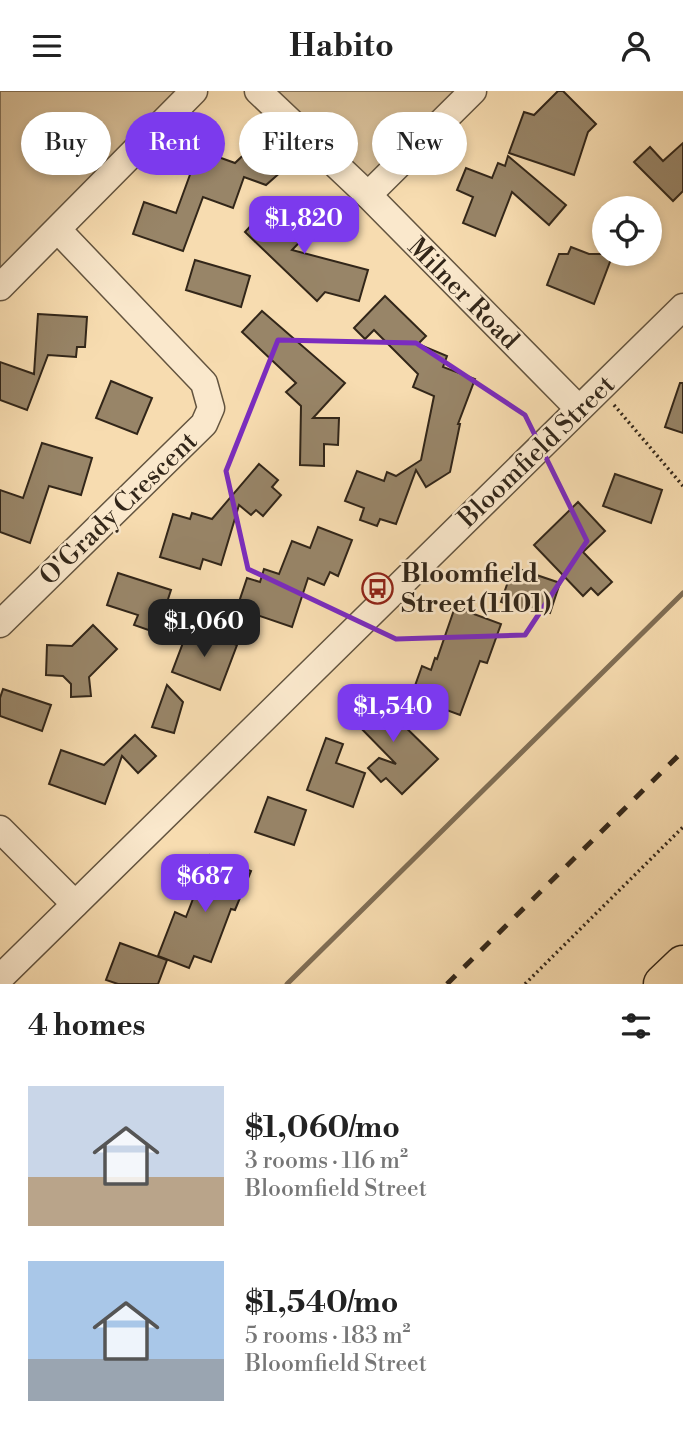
<!DOCTYPE html>
<meta charset="utf-8">
<style>
:root{--surface:#fff;--page:#f6f6f6;--text:#222;--muted:#767676;--accent:#7c3aed}
body{margin:0;font-family:"Libre Bodoni",serif;background:var(--page);color:var(--text);height:100vh;display:flex;flex-direction:column;font-size:26px;white-space:nowrap}
*{box-sizing:border-box;margin:0}
p{font-size:23px;color:var(--muted)}
.icon{flex:none;width:38px;height:38px;fill:none;stroke:currentColor;stroke-width:2;stroke-linecap:round;stroke-linejoin:round}
.map{position:relative;height:893px;overflow:hidden}
.panel{display:flex;flex-direction:column;background:var(--surface);flex:1}
.panel>*{flex:none}
.guide{position:absolute;left:21px;top:21px;width:642px;height:63px;display:flex;gap:14px}
.controls{position:absolute;left:592px;top:105px;display:grid;gap:14px}
.controls a{display:grid;place-items:center;width:70px;height:70px;border-radius:50%;background:var(--surface);box-shadow:0 4px 10px #0003;font-size:35px}
.price{position:absolute;translate:-50% -60px;padding:0 16px;border-radius:14px;background:var(--accent);color:#fff;font-size:23px;line-height:46px;filter:drop-shadow(0 2px 4px #0008)}
.price::after{content:'';position:absolute;left:50%;top:42px;width:21px;height:16px;margin-left:-10px;background:inherit;clip-path:polygon(0 0,100% 0,50% 100%)}
.price.current{background:#222;color:#fff}
ul{padding:0;list-style:none}
li{display:flex;align-items:center;gap:21px;height:175px;padding:0 28px}
li span{display:grid;place-items:center;flex:none;width:196px;height:140px;border-radius:0px;color:#555}
li>.icon{margin-inline-start:auto}
span .icon{width:84px;height:84px;fill:#fffc;stroke-width:1}
li b{font-size:30px}
h2{display:flex;justify-content:space-between;align-items:center;height:84px;padding:0 28px;font-size:30px}
.chip{padding:0 24px;border-radius:32px;background:var(--surface);box-shadow:0 4px 10px #0003;font-size:24px;line-height:63px}
.chip.current{background:var(--accent);color:#fff}
header{display:flex;justify-content:space-between;align-items:center;height:91px;padding:0 28px;background:var(--surface);font-size:32px;font-weight:700}
.map>svg:first-child{display:block}
.green{fill:#d6bd96;stroke:#847258;stroke-width:2}
.lines{fill:none;stroke-linecap:round;stroke-linejoin:round}
.stream{stroke:#806e55;stroke-width:5}
.building{fill:#988568;stroke:#322619;stroke-width:2}
.minor-casing{stroke:#63543f;stroke-width:29}
.highway-casing{stroke:#322619;stroke-width:41}
.path{stroke:#322619;stroke-width:3.5;stroke-dasharray:2 3.5;stroke-linecap:butt}
.minor{stroke:#fae8cc;stroke-width:26}
.highway{stroke:#f7dcb0;stroke-width:38}
.rail{stroke:#322619;stroke-width:5;stroke-dasharray:12 12;stroke-linecap:butt}
.marked{fill:none;stroke:#7b2cbf;stroke-width:5;stroke-linejoin:round}
.labels{text-anchor:middle;stroke-width:5;stroke-linejoin:round;paint-order:stroke}
.street-label{font-size:26px;fill:#322619;stroke:#fae8cc}
.poi-label{font-size:26px;font-weight:bold;fill:#322619;stroke:#fae8cc;text-anchor:start}
</style>
<header><svg class="icon" aria-label="menu" viewBox="0 0 24 24"><path d="M4 6h16M4 12h16M4 18h16"/></svg>Habito<svg class="icon" aria-label="person" viewBox="0 0 24 24"><circle cx="12" cy="8" r="4"/><path d="M4 21q1-7 8-7t8 7"/></svg></header>
<div class="map">
<svg width="683" height="893" viewBox="0 0 683 893">
<rect width="100%" height="100%" fill="#f7dcb0"/>
<filter id="stains"><feTurbulence type="fractalNoise" baseFrequency=".00286" numOctaves="4"/><feColorMatrix values="0 0 0 0 .2 0 0 0 0 .09 0 0 0 0 .02 0 0 0 .5 -.17"/></filter>
<radialGradient id="worn" r=".72"><stop offset=".6" stop-color="#630" stop-opacity="0"/><stop offset="1" stop-color="#630" stop-opacity=".3"/></radialGradient>
<g class="green">
<path d="M0,0H194L0,196Z"/>
<path d="M258,0H473L368,104Z"/>
</g>
<g class="lines">
<path class="stream" d="M287,893L683,502"/>
</g>
<g class="building">
<path d="M558,0H563L596,33L588,41L574,84L509,62L524,21L534,24Z"/>
<path d="M256,52L282,80L266,94L244,86L233,117L203,106L183,160L133,143L144,111L176,122L199,59L235,72Z"/>
<path d="M683,52V100L673,110L634,71L650,56L663,70Z"/>
<path d="M508,65L566,114L549,134L512,101L495,145L463,132L473,106L457,99L466,77L492,87L498,72L505,75Z"/>
<path d="M275,109L296,129L304,122L316,134L292,159L368,179L359,210L325,201L317,210L245,141Z"/>
<path d="M571,156L589,163H613L594,213L547,194L559,163H568Z"/>
<path d="M195,169L250,185L241,216L186,199Z"/>
<path d="M385,205L426,245L418,253L447,265L443,276L475,288L458,333H460L450,381L426,396L416,379L396,433L380,428L377,435L360,429L364,417L345,410L357,380L384,390L387,381L396,385L421,369L434,305L413,296L418,283L374,239L365,248L354,237Z"/>
<path d="M262,220L345,292L313,327H339L338,354L324,353V375L300,374L301,315L286,301L296,292L242,241Z"/>
<path d="M38,223L87,226L85,256H77L76,266L48,264L27,319L0,309V271L34,283Z"/>
<path d="M111,290L152,307L137,343L96,327Z"/>
<path d="M680,292H683V342L665,336Z"/>
<path d="M42,352L92,367L81,404L49,395L30,452L0,441V399L23,407Z"/>
<path d="M259,373L278,389L272,396L281,404L263,425L256,419L251,424L239,414L221,474L203,468L200,478L160,466L173,423L190,428L192,422L212,428Z"/>
<path d="M615,383L662,399L651,432L603,415Z"/>
<path d="M578,411L605,440L583,461L612,491L598,504L591,497L583,505L534,454Z"/>
<path d="M318,436L352,449L338,485L330,481L324,494L308,487L292,536L251,522L247,534L233,529L247,487L260,491L264,478L279,483L292,450L310,457Z"/>
<path d="M513,476L560,492L550,522L526,514L524,519L501,511Z"/>
<path d="M118,482L171,499L157,542L134,534L138,524L107,514Z"/>
<path d="M455,516L501,533L487,572L480,570L460,624L411,606L422,575L431,579L435,567L437,568Z"/>
<path d="M93,534L117,558L89,586L91,605L71,606V593L63,585L46,584L47,554L72,555Z"/>
<path d="M189,536L237,554L220,599L172,581Z"/>
<path d="M167,594L183,611L174,642L152,636Z"/>
<path d="M3,598L51,614L42,640L0,625V607Z"/>
<path d="M380,599L396,615L389,620L438,668L402,703L386,687L381,691L368,677L379,667L396,673L351,627Z"/>
<path d="M135,644L156,665L138,682L122,665L105,713L49,693L61,659L104,674Z"/>
<path d="M326,647L343,653L336,672L365,682L353,716L307,699Z"/>
<path d="M268,706L306,719L294,754L255,741Z"/>
<path d="M210,764L251,780L235,819L231,818L211,871L194,865L189,877L158,865L175,821L186,826Z"/>
<path d="M120,852L167,869L158,893H118L106,889Z"/>
</g>
<g class="lines">
<defs>
<g id="minor">
<path d="M258,0L368,104L578,317"/>
<path d="M368,104L473,0"/>
<path d="M0,196L194,0"/>
<path d="M0,533L204,333L211,317L204,292L58,139"/>
<path d="M0,738L75,813"/>
<path d="M0,887L683,216"/>
</g>
<path id="highway" d="M663,893L683,874"/>
</defs>
<use href="#minor" class="minor-casing"/>
<use href="#highway" class="highway-casing"/>
<g class="path">
<path d="M614,314L683,395"/>
<path d="M525,893L683,736"/>
</g>
<use href="#minor" class="minor"/>
<use href="#highway" class="highway"/>
<path class="rail" d="M447,893L683,660"/>
</g>
<path class="marked" d="M278,249L416,252L525,324L587,450L525,544L396,548L248,478L226,380Z"/>
<defs>
<symbol id="bus-ring" viewBox="-11 -11 22 22"><circle r="9.5" fill="#fae8cc" stroke="#8f2418" stroke-width="1.5"/><path d="M-5-6H5V4H4V6H2V4H-2V6H-4V4H-5ZM-3.5-4V0h7V-4ZM-3.5 1.2v1.5H-2V1.2ZM2 1.2v1.5H3.5V1.2Z" fill="#8f2418"/></symbol>
</defs>
<g fill-rule="evenodd">
<use href="#bus-ring" x="360" y="480" width="35" height="35"/>
</g>
<g class="labels">
<g class="street-label">
<text transform="translate(464 202) rotate(45)" y="9">Milner Road</text>
<text transform="translate(536 360) rotate(-44)" y="9">Bloomfield Street</text>
<text transform="translate(118 417) rotate(-44)" y="9">O'Grady Crescent</text>
</g>
<g class="poi-label">
<text x="401" y="491">Bloomfield<tspan x="401" dy="30">Street (1101)</tspan></text>
</g>
</g>
<rect width="100%" height="100%" filter="url(#stains)"/>
<rect width="100%" height="100%" fill="url(#worn)"/>
</svg>
<div class="controls">
<a><svg class="icon" aria-label="locate" viewBox="0 0 24 24"><circle cx="12" cy="12" r="6"/><path d="M12 2v4M12 18v4M2 12h4M18 12h4"/></svg></a>
</div>
<b class="price" style="left:304px;top:165px">$1,820</b>
<b class="price current" style="left:204px;top:568px">$1,060</b>
<b class="price" style="left:393px;top:653px">$1,540</b>
<b class="price" style="left:205px;top:823px">$687</b>
<div class="guide">
<a class="chip">Buy</a>
<a class="chip current">Rent</a>
<a class="chip">Filters</a>
<a class="chip">New</a>
</div>
</div>
<section class="panel">
<h2>4 homes<svg class="icon" aria-label="filters" viewBox="0 0 24 24"><path d="M4 7h16M4 17h16"/><circle cx="9" cy="7" r="2"/><circle cx="15" cy="17" r="2"/></svg></h2>
<ul>
<li><span style="background:linear-gradient(#c9d6e8 65%,#b9a48a 0)"><svg class="icon" aria-label="home" viewBox="0 0 24 24"><path d="M3 11l9-7 9 7M6 9v11h12V9"/></svg></span><div><b>$1,060/mo</b><p>3 rooms · 116 m²</p><p>Bloomfield Street</p></div></li>
<li><span style="background:linear-gradient(#a9c7e8 70%,#9aa5b1 0)"><svg class="icon" aria-label="home" viewBox="0 0 24 24"><path d="M3 11l9-7 9 7M6 9v11h12V9"/></svg></span><div><b>$1,540/mo</b><p>5 rooms · 183 m²</p><p>Bloomfield Street</p></div></li>
</ul>
</section>
